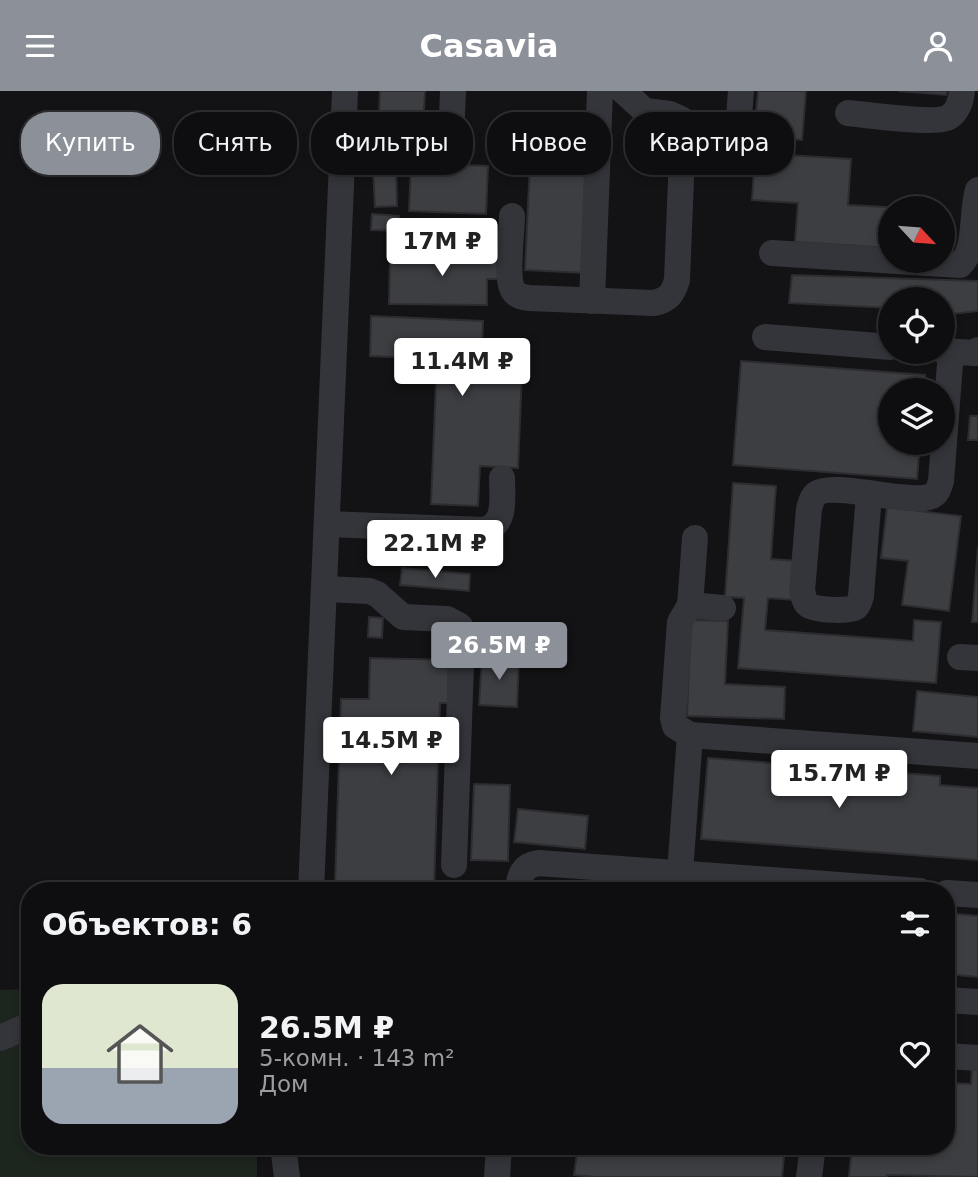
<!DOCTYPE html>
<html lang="ru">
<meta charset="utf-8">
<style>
:root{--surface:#0e0e10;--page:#1c1c1e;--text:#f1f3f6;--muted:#9b9c9f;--line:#2e2e30;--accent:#8c9099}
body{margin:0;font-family:"DejaVu Sans",sans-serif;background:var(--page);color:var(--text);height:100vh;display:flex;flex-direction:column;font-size:26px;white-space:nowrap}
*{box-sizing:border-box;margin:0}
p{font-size:23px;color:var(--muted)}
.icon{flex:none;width:38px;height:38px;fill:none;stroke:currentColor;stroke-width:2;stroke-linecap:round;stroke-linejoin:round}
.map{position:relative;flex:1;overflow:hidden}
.side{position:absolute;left:21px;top:791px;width:934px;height:273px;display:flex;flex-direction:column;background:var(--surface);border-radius:28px;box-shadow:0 4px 10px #0003,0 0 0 2px var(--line)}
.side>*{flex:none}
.hud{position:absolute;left:21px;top:21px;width:936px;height:63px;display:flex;gap:14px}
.needle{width:46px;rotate:116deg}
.tools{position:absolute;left:878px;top:105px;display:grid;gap:14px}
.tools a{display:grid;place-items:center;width:77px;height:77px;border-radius:50%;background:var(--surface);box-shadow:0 4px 10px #0003,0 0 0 2px var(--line);font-size:35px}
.price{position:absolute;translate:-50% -60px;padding:0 16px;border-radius:7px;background:#fff;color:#222;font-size:23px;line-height:46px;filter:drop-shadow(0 2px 4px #0008)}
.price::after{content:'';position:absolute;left:50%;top:42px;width:21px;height:16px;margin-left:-10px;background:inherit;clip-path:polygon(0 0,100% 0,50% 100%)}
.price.current{background:var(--accent);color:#fff}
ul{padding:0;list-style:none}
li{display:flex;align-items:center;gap:21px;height:175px;padding:0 21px}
li span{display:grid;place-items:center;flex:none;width:196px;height:140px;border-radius:21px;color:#555}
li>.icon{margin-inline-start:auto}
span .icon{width:84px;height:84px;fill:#fffc;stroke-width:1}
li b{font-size:30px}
h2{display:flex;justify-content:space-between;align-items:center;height:84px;padding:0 21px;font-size:30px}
.chip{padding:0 24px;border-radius:28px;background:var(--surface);box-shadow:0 4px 10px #0003,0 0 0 2px var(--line);font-size:24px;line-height:63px}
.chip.current{background:var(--accent);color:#fff}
header{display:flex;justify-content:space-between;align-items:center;height:91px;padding:0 21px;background:var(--accent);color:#fff;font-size:32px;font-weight:800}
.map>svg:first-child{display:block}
.green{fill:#1d251f}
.building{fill:#3d3e42;stroke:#2d2d31;stroke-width:2}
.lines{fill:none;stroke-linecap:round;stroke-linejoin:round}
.minor{stroke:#34353a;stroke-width:26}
</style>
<header><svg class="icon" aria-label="menu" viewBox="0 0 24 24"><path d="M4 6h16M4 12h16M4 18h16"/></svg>Casavia<svg class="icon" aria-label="person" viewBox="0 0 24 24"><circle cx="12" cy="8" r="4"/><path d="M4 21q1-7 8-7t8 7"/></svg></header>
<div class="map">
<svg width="978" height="1086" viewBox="0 0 978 1086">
<rect width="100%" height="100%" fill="#131315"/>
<path class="green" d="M30,898V1055H257V1086H0V899Z"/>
<g class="building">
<path d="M380,0H425L422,54L378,52Z"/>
<path d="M758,0H806L802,49L754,45Z"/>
<path d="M898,0H947L946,4Z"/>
<path d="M532,27L592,29L585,182L525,179Z"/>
<path d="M755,62L851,68L848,114L906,117H891V157L795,151L798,112L752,109Z"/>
<path d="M411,72L488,75L486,123L409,120Z"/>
<path d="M396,78L397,115L375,116L373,79Z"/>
<path d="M372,123L399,125V140L371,139Z"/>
<path d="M406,128L420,130L419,140L405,138Z"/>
<path d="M390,161L502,163V188H487V214L389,213Z"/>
<path d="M792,184L978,190V220L943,224V208H891V217L789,212Z"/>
<path d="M371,225L483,230L482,254L523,256L518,377L480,375L478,415L431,413L437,268L370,265Z"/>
<path d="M741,270L925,284L924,299H891V352H920L917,388L733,374Z"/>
<path d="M970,325H978V349H968Z"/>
<path d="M733,392L776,395L771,468L798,470L795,509L768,507L765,539L913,550L914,529L941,531L936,592L738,577L744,507L725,506Z"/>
<path d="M887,416L961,425L949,520L902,514L908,470L881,467Z"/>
<path d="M978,456V531H972Z"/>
<path d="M402,477L470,483L469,500L400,494Z"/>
<path d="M369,526L383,527L382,547L368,546Z"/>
<path d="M691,529L728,530L725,593L785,596L784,628L687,625Z"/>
<path d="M482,566L519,568L517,616L479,614Z"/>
<path d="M370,567L449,569L448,612H440L434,797L400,796V800H367V795L335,794L341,608H369Z"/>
<path d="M917,600L978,606V646L913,640Z"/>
<path d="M708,667L940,685V694L978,697V769L701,748Z"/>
<path d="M474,693L510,694L508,770L471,769Z"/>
<path d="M518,718L588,725L585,758L514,751Z"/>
<path d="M947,822L978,825V886L947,883Z"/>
<path d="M972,979H978V1086L887,1084V1086H849L852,1055H947V992L971,993Z"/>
<path d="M369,1055H442L441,1064L368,1061Z"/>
<path d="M578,1055H785L782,1086H594L574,1084Z"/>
</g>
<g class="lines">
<g class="minor">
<path d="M848,22C867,24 932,33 947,27C957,23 961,10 962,0"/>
<path d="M739,26L741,0"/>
<path d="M389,60L445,61L451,49L453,0"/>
<path d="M512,125C512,141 506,183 512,197C515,205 522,206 529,207L654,212C668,209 673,203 677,189L683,38L681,28L670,23L645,20L623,0"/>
<path d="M772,162L960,174C977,159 971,121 978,99"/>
<path d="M592,210L600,0"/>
<path d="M765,246L891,256"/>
<path d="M943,260L974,262L978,259"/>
<path d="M869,403L861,505C860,509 859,513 856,516C850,521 817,519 810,515C804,512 804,506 802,500L809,418C811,412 811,407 816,403C832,390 905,413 929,406C937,404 939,397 941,390L951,260"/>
<path d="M327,433L484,439C507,434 502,406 502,387"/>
<path d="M324,498L369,500L377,503L403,526L447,528L460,535L462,545L454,774"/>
<path d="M690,514L723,517"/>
<path d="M960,566L978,567"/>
<path d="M690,644L675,635L673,627L680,531L690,514L695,447"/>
<path d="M680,782L690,644L978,665"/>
<path d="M311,800L345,0"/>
<path d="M518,800C519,784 523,774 539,772L920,800"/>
<path d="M947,802L978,804"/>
<path d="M947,909L978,911"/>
<path d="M0,947L30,934"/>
<path d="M947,965L978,967"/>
<path d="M283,1055L287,1086"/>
<path d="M497,1086L499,1055"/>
<path d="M809,1086L813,1055"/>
</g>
</g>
</svg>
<div class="tools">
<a><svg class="needle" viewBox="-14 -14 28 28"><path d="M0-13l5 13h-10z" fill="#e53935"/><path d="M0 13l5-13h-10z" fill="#9b9c9f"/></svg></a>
<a><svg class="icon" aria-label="locate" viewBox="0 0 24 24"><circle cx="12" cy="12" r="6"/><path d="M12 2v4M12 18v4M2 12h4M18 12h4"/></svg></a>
<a><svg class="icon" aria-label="layers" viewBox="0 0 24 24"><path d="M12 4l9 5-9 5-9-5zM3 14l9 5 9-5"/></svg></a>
</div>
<b class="price" style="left:442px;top:187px">17M ₽</b>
<b class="price" style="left:462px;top:307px">11.4M ₽</b>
<b class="price" style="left:435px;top:489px">22.1M ₽</b>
<b class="price current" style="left:499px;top:591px">26.5M ₽</b>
<b class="price" style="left:391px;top:686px">14.5M ₽</b>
<b class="price" style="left:839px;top:719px">15.7M ₽</b>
<div class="hud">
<a class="chip current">Купить</a>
<a class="chip">Снять</a>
<a class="chip">Фильтры</a>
<a class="chip">Новое</a>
<a class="chip">Квартира</a>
</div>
<section class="side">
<h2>Объектов: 6<svg class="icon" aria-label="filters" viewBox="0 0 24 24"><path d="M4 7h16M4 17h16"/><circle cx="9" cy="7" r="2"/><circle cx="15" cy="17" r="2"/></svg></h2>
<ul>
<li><span style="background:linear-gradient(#dfe7d0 60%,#9aa5b1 0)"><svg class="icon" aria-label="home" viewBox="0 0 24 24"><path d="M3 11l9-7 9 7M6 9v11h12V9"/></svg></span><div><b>26.5M ₽</b><p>5-комн. · 143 m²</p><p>Дом</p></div><svg class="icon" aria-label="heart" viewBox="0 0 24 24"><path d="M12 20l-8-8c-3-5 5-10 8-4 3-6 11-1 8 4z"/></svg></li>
</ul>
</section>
</div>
